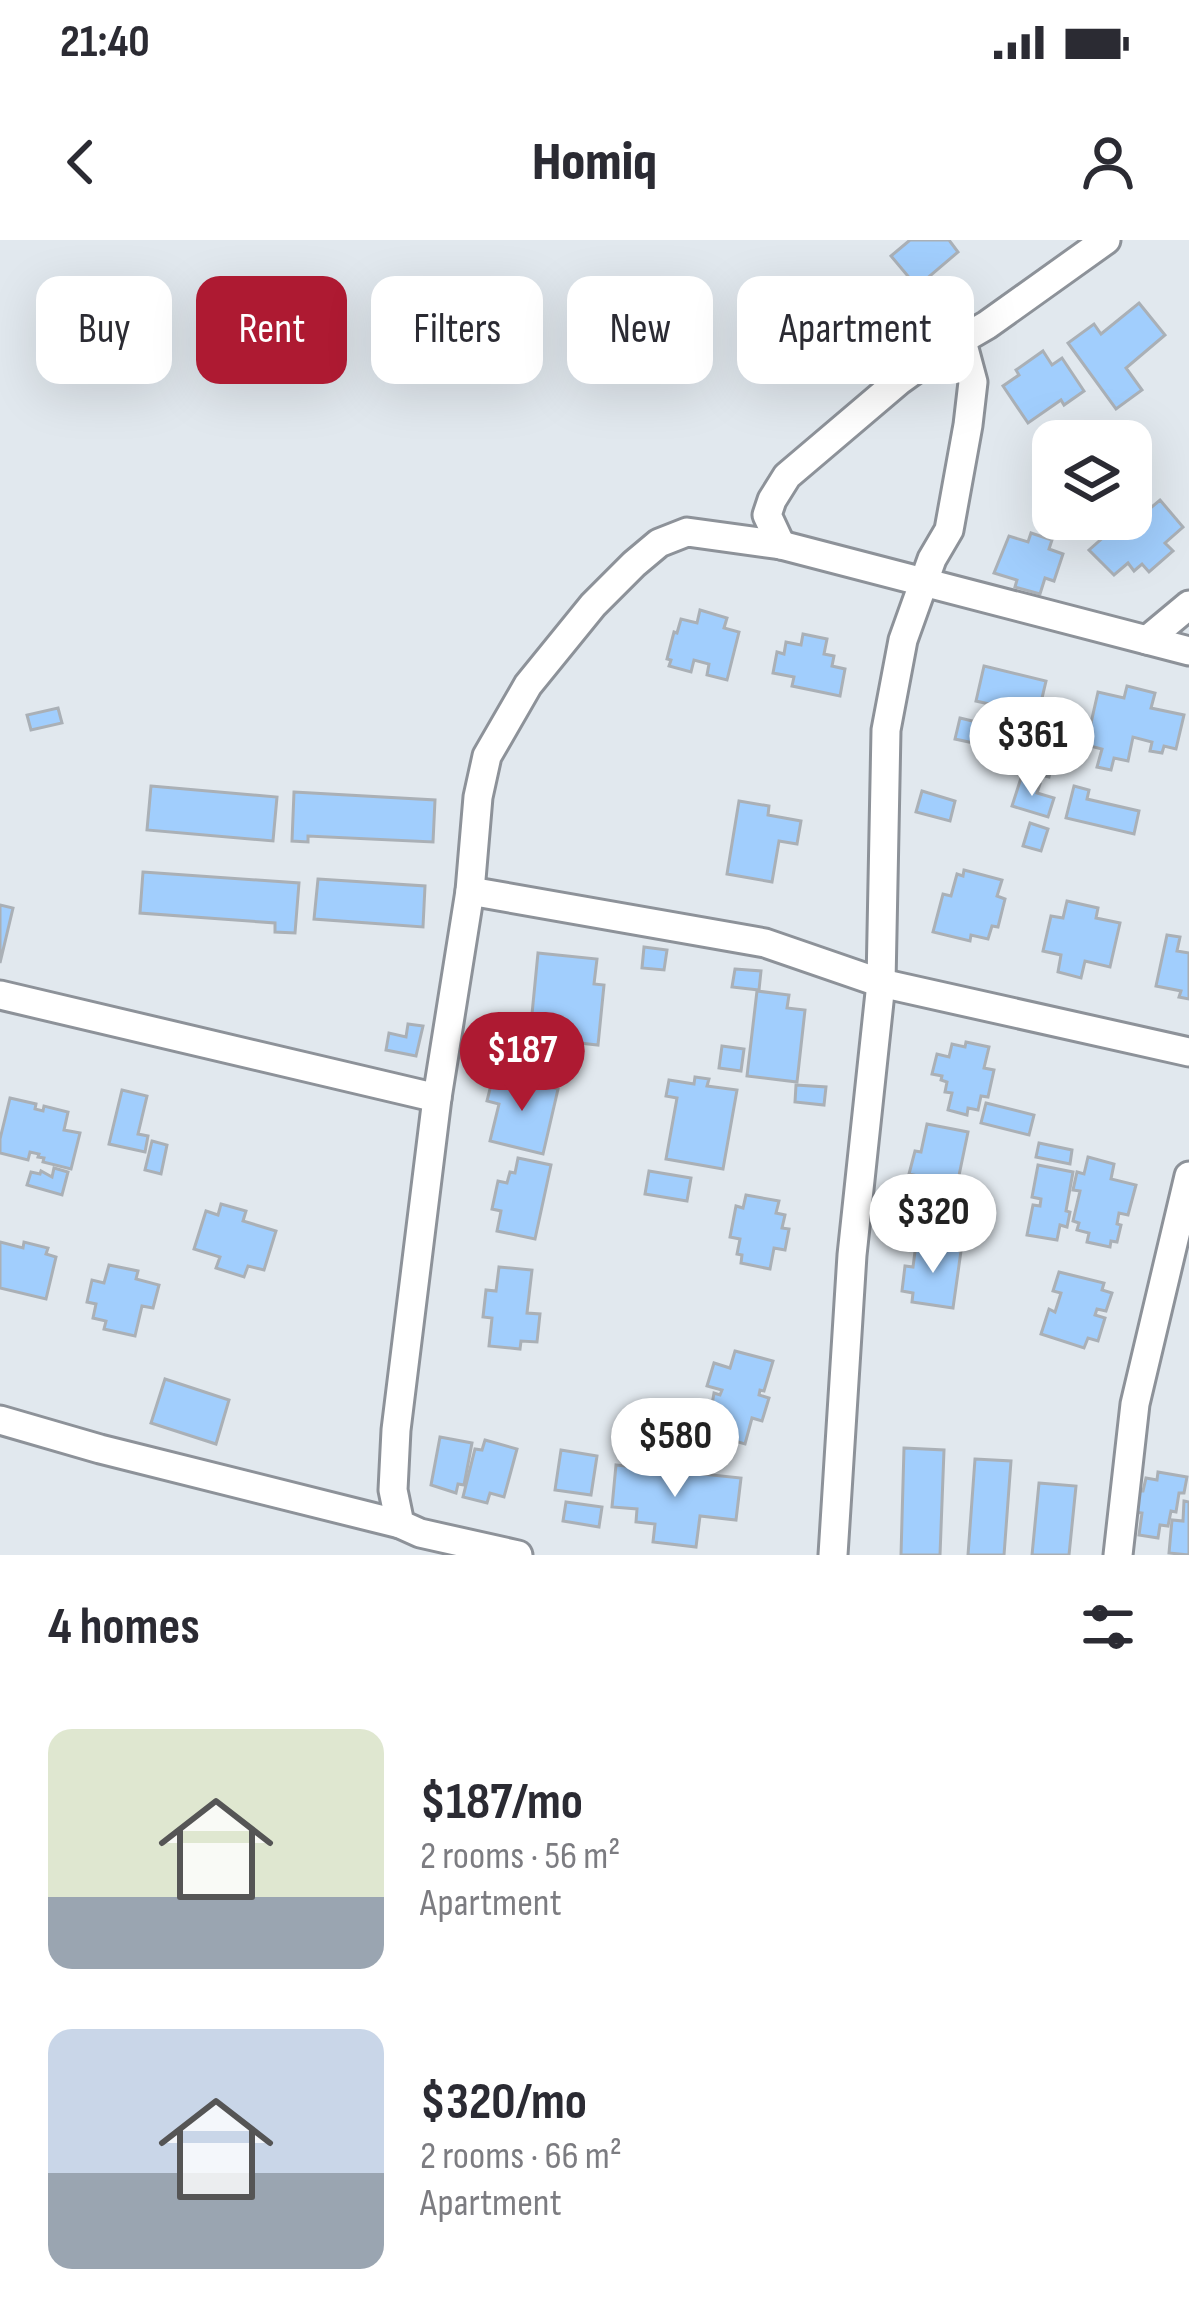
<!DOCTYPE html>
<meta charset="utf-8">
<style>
:root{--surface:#fff;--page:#f7f7f7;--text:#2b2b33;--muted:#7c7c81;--accent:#ae1a32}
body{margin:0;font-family:"Sofia Sans Condensed",sans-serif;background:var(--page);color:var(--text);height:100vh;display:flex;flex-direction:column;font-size:45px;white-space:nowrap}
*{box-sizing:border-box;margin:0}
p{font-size:39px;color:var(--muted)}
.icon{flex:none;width:66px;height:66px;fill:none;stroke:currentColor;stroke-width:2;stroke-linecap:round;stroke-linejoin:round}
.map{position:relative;height:1315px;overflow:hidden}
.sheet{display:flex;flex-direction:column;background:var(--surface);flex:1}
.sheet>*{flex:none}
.guide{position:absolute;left:36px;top:36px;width:1119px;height:108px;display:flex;gap:24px}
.controls{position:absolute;left:1032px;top:180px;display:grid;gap:24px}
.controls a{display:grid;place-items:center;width:120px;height:120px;border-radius:24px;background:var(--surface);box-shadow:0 12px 48px #0002;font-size:60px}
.price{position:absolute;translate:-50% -102px;padding:0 27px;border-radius:42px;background:#fff;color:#222;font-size:39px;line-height:78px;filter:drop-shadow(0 3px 6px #0008)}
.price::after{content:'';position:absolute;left:50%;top:72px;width:36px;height:27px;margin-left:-18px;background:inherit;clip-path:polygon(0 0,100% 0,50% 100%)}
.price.current{background:var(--accent);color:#fff}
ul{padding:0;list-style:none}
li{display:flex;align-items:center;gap:36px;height:300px;padding:0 48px}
li span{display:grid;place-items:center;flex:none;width:336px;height:240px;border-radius:24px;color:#555}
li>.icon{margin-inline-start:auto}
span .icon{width:144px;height:144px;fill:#fffc;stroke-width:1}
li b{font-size:51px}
h2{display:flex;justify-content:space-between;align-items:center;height:144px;padding:0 48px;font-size:51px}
.tag{padding:0 42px;border-radius:24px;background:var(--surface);box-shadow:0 12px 48px #0002;font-size:42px;line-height:108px}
.tag.current{background:var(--accent);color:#fff}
.status{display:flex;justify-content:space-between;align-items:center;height:84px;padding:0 60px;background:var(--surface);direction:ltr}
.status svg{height:33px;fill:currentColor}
header{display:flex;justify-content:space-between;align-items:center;height:156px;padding:0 48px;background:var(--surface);font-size:54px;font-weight:800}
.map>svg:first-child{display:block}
.building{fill:#a1cefd;stroke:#aab0b6;stroke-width:3}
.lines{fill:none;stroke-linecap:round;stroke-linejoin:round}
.minor-casing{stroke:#8d9299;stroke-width:33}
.minor{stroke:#fff;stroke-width:27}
</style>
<div class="status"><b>21:40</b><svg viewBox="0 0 49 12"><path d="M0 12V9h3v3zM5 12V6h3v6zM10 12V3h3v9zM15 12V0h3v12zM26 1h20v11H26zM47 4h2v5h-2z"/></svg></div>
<header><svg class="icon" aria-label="back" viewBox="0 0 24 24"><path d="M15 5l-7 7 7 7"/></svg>Homiq<svg class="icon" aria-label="person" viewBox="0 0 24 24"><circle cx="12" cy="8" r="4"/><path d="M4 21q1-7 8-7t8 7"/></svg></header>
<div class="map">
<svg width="1189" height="1315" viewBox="0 0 1189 1315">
<rect width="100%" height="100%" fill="#e1e8ee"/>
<g class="building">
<path d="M910,0H949L958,12L917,47L891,16Z"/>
<path d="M1139,63L1165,95L1126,128L1142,150L1116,169L1068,103L1094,84L1101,94Z"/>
<path d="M1043,111L1052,125L1062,118L1084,151L1064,165L1061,160L1028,183L1003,146L1019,135L1016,130Z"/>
<path d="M1160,260L1183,287L1165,303L1173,311L1149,332L1142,324L1134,331L1128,323L1114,335L1089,310L1107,294L1101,287L1110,279H1131V274L1135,270L1141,276Z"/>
<path d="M1031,293L1052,300L1049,309L1063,314L1054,341L1045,338L1040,354L1015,347L1017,340L994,333L1009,296L1028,302Z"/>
<path d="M700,370L727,378L724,388L739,392L727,440L707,435L709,424L694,420L691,432L669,426L671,420L667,419L674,392L677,393L681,379L697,383Z"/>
<path d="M803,394L827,399L824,414L834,416L832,426L845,429L840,456L792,446L794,437L773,433L777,412L784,414L786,402L801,405Z"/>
<path d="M984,426L1046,441L1038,475L976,461Z"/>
<path d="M1127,446L1155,453L1151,468L1184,475L1176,509L1164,506L1162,513L1150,511L1152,502L1133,497L1128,521L1114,518L1111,530L1097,527L1102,509L1086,505L1098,452L1124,458Z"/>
<path d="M58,468L62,483L31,490L27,475Z"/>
<path d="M1044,473L1059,476L1052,502L1026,496L1029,481L1042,484Z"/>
<path d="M960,478L1010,490L1006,510L955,499Z"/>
<path d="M1023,499L1056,507L1049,537L1016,530Z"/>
<path d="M1021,538L1040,544L1037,553L1054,558L1048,577L1012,566Z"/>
<path d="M151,546L277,557L273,601L147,590Z"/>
<path d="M1074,546L1089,550L1087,559L1139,571L1134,594L1066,578Z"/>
<path d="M922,551L955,561L950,581L916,572Z"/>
<path d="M294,552L435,560L433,602L308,596V602L292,601Z"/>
<path d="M739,561L769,566L768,575L801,581L797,604L779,601L772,642L727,634Z"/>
<path d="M1030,583L1048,589L1041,611L1023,606Z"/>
<path d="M964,630L1002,640L997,656L1005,659L998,687L992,686L988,699L971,695L970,701L933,692L943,654L951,656L957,634L963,636Z"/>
<path d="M143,632L299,643L295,693L275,692V683L140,673Z"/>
<path d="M318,639L425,646L423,687L314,679Z"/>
<path d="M1067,661L1098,668L1096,678L1120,683L1110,727L1085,721L1081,738L1058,732L1061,715L1043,711L1051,676L1063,678Z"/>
<path d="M0,665L13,668L0,723Z"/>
<path d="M1167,695L1180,697L1177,711L1189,713V759L1179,757L1181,751L1156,746Z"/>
<path d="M644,707L667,710L664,730L642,728Z"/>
<path d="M538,713L597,719L594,744L604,745L598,805L560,801L562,777L532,774Z"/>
<path d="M735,729L761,731L759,750L732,747Z"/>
<path d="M757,751L789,755L787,768L805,770L797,842L747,836Z"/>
<path d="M408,784L423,786L416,816L386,810L389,793L406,797Z"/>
<path d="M966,802L989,807L984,828L994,830L988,857L981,856L978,870L968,868L967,875L948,870L952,853L945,852L947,842L941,840L942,836L932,834L937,814L949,817L952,804L965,807Z"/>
<path d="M722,806L744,809L741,831L719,828Z"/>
<path d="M510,837L558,849L543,914L490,901L499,864L487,861L492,841L508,845Z"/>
<path d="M695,837L709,839L707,846L737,850L723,929L666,919L677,858L666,856L669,840L694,844Z"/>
<path d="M796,845L826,847L824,865L795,862Z"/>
<path d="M122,850L147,856L138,894L148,896L145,912L109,904Z"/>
<path d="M10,858L36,864L35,869L43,871L44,866L68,872L64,890L80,893L71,929L43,922L44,918L38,917L39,914L30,912L28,920L0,913V899Z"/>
<path d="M986,863L1034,875L1029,895L981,883Z"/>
<path d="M927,884L968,892L957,945L909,934L915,911L921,912Z"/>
<path d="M152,901L167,905L161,934L145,930Z"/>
<path d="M1039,903L1072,910L1070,924L1036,917Z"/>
<path d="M1088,917L1114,924L1111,939L1136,945L1128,975L1119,973L1117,984L1121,985L1117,1002L1111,1001L1110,1007L1087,1002L1089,993L1077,990L1079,983L1073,981L1080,951L1073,950L1077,932L1084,934Z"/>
<path d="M518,918L551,925L535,999L497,991L501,971L492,969L498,941L507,943L510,932L515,933Z"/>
<path d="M1038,925L1073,932L1066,971L1070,972L1067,987L1060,985L1057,1000L1027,995L1033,965L1040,966L1041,959L1032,957Z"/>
<path d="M54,928L68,932L62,955L27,945L31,932L40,934L41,931L52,937Z"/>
<path d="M649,931L691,938L687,961L645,954Z"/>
<path d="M746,955L779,961L776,973L785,975L782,988L789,989L785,1010L774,1008L770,1029L741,1023L742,1015L737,1014L740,999L730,997L736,966L743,968Z"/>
<path d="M221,964L246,971L243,981L276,991L264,1030L248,1026L244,1037L216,1028L220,1017L194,1009L206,971L218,975Z"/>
<path d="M0,1002L23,1008L24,1002L48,1008L46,1014L56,1017L46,1059L0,1048Z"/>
<path d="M916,1004L961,1011L953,1068L912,1062L913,1053L902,1051L905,1026L913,1027Z"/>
<path d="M109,1025L138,1031L136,1039L159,1045L153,1068L142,1066L135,1096L104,1089L106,1081L93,1078L96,1064L87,1062L92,1040L104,1043Z"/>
<path d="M499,1027L532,1030L527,1073L540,1074L537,1102L521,1101L520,1109L489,1106L492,1078L483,1077L486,1050L496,1051Z"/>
<path d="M1059,1032L1104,1043L1102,1050L1112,1053L1106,1071L1097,1069L1095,1075L1105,1078L1098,1101L1088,1098L1084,1108L1041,1094L1049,1069L1055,1072L1061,1053L1053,1051Z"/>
<path d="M735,1111L773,1121L764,1151L760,1150L759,1155L769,1158L762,1181L752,1178L745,1204L707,1193L714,1153L720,1155L722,1150L707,1146L714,1123L730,1128Z"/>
<path d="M165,1139L229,1160L216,1204L151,1183Z"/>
<path d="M665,1196L712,1203L708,1224L662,1217Z"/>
<path d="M440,1197L472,1203L464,1245L458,1244L456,1253L431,1245Z"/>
<path d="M485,1200L517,1209L504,1257L490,1253L487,1263L463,1257L475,1209L482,1210Z"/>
<path d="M904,1208L944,1210L940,1315H901Z"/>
<path d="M561,1210L597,1216L591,1255L555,1250Z"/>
<path d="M975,1219L1011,1221L1004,1315H968Z"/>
<path d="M616,1225L741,1238L736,1280L700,1276L696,1307L653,1302L655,1284L636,1282L637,1269L612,1267Z"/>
<path d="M1158,1232L1187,1237L1184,1253H1179L1176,1272L1171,1271L1168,1286L1160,1285L1158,1298L1139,1295L1142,1273L1134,1272L1138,1251H1143L1146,1238L1157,1240Z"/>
<path d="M1039,1243L1076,1246L1069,1315H1032Z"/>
<path d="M1184,1261L1189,1262V1315L1169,1313L1172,1280L1183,1281Z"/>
<path d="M566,1262L602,1267L599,1287L563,1281Z"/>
</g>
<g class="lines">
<defs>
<g id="minor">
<path d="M781,305L767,275L772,260L787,236L900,140L932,117L987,85L1106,0"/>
<path d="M1147,400L1189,365"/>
<path d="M470,651L765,703L881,743L1189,812"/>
<path d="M0,755L437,858"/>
<path d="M0,1180L100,1209L400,1284"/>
<path d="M518,1315L420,1293L400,1284L393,1250L396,1190L437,858L470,651L478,557L487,516L528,445L593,365L634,324L659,303L687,292L781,305L1189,411"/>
<path d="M833,1315L852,1015L881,743L886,490L903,400L932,319L949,290L968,185L973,142L962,101"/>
<path d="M1118,1315L1135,1164L1189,936"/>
</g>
</defs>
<use href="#minor" class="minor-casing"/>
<use href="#minor" class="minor"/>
</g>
</svg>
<div class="controls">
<a><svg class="icon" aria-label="layers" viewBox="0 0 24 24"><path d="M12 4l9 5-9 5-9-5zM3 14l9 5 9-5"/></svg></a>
</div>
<b class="price" style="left:1032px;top:559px">$361</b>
<b class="price current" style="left:522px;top:874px">$187</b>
<b class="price" style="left:933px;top:1036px">$320</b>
<b class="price" style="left:675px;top:1260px">$580</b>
<div class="guide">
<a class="tag">Buy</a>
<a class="tag current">Rent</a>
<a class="tag">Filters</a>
<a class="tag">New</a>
<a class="tag">Apartment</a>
</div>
</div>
<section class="sheet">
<h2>4 homes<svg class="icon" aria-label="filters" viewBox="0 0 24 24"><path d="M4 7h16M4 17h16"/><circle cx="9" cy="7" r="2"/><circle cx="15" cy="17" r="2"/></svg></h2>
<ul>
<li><span style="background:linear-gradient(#dfe7d0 70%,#9aa5b1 0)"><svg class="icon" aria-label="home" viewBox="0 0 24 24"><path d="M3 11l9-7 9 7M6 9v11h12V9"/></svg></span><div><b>$187/mo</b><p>2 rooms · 56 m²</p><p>Apartment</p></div></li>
<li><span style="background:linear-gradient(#c9d6e8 60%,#9aa5b1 0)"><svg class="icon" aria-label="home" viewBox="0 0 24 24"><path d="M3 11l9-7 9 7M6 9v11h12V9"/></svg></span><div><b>$320/mo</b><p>2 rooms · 66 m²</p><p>Apartment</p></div></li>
</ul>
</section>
